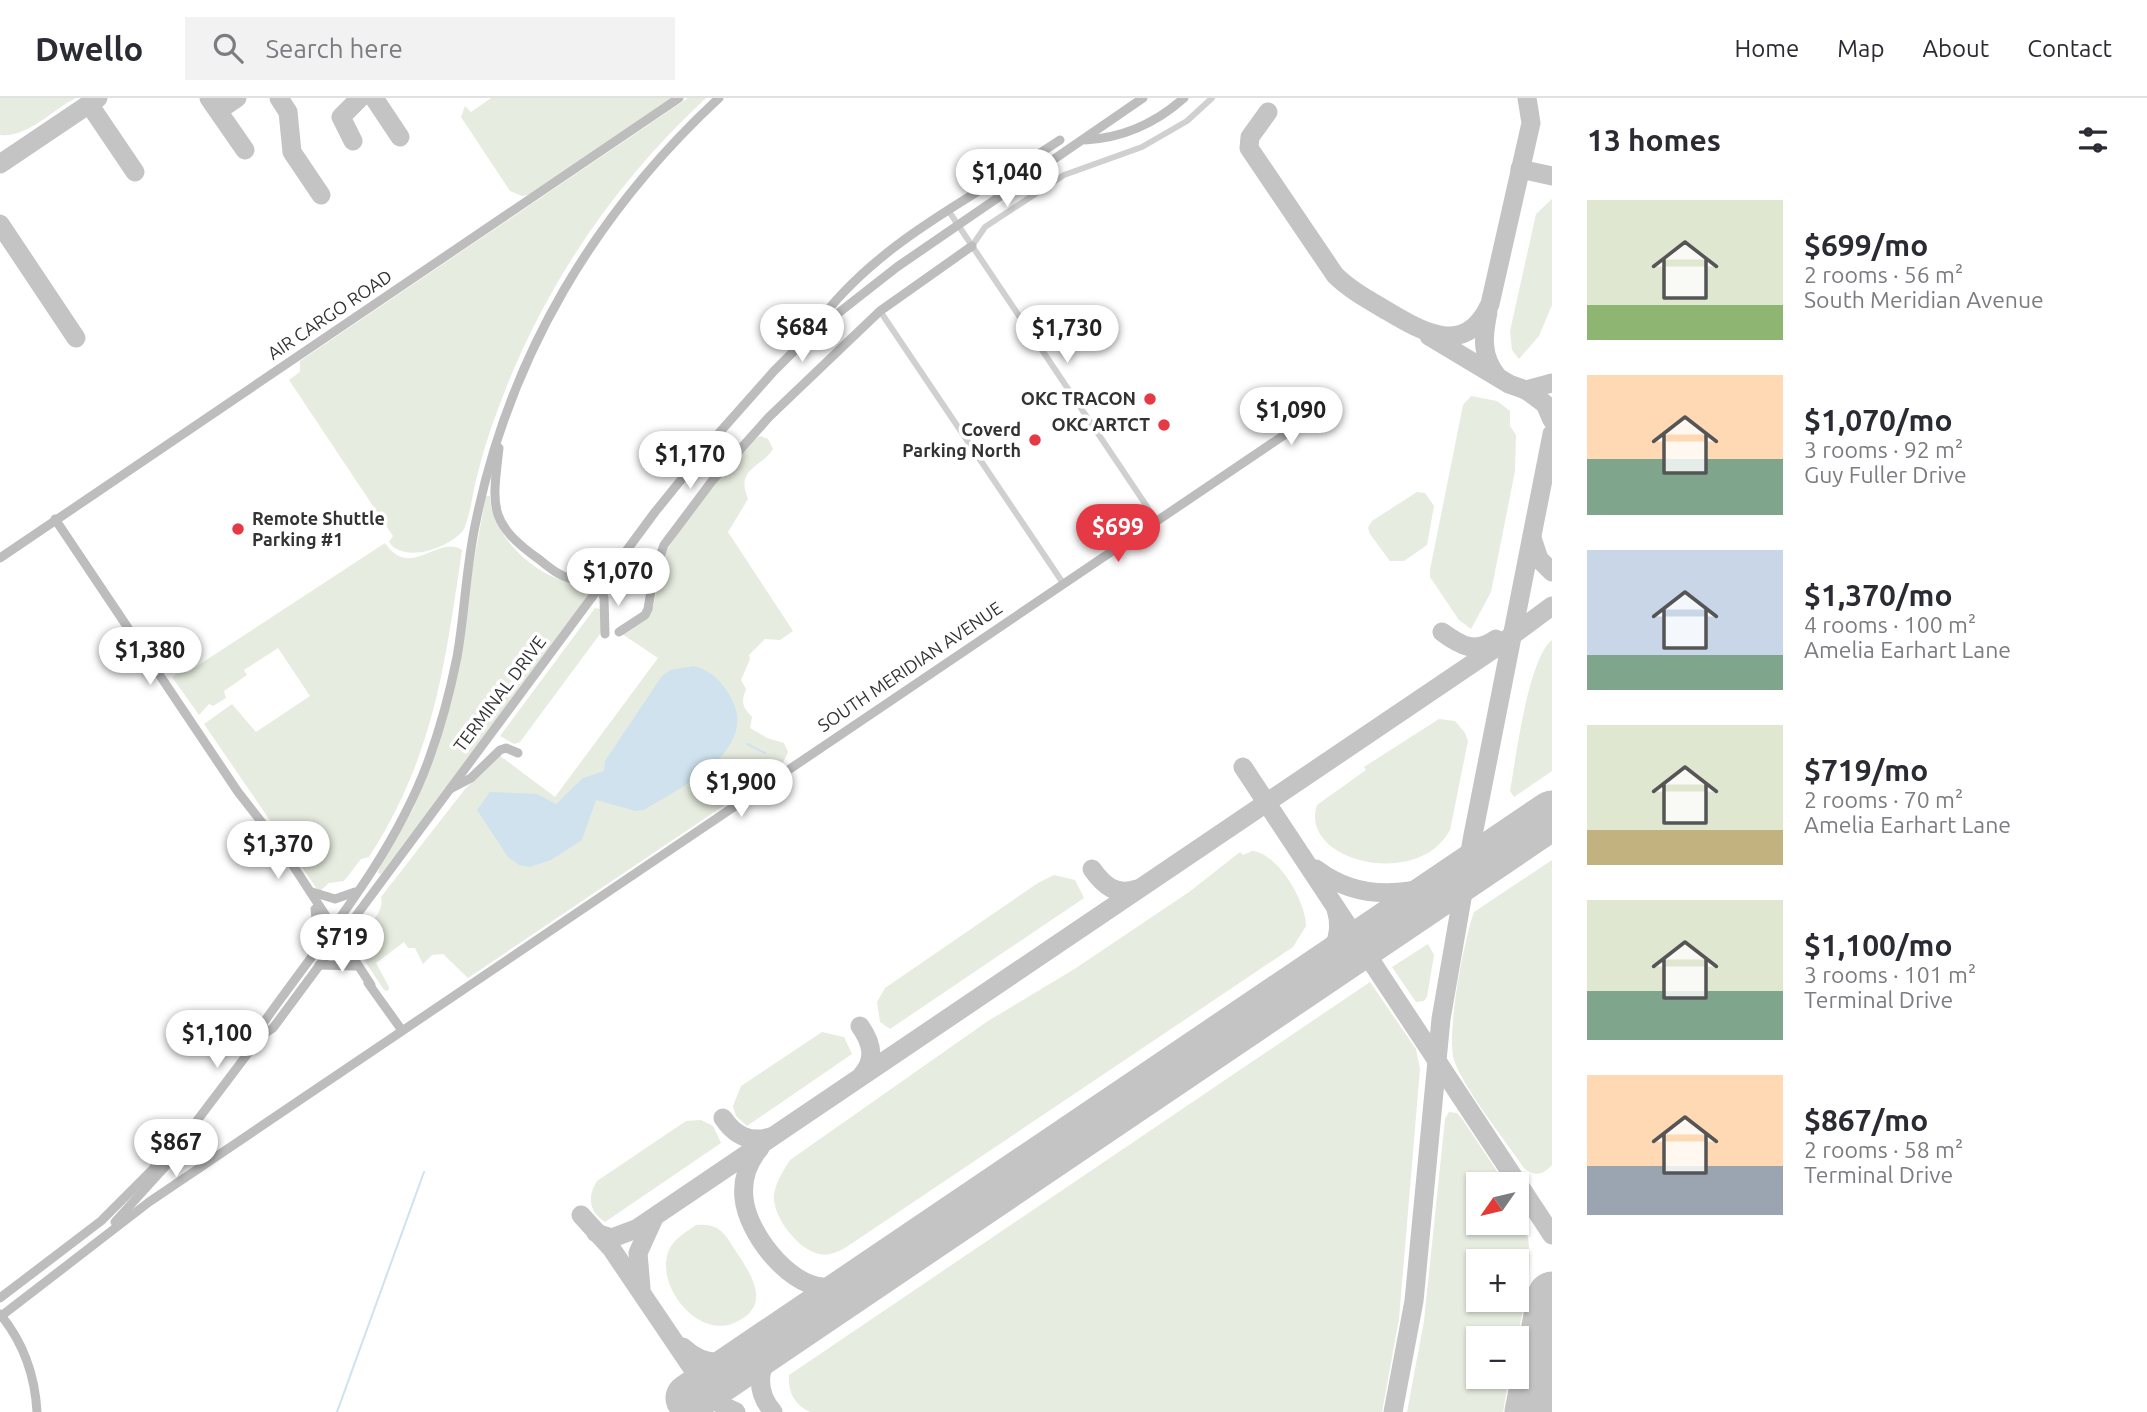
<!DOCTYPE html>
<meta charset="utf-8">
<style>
:root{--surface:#fff;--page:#f2f2f3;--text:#2b2b33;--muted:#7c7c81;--line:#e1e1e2;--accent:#e63946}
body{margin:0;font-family:Ubuntu,sans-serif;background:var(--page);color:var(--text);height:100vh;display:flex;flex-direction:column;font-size:26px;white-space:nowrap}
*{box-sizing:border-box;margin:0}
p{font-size:23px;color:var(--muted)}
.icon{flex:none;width:38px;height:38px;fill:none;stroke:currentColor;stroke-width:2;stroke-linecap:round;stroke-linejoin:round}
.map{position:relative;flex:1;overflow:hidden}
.drawer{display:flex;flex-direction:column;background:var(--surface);width:595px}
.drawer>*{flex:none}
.needle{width:46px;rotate:236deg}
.buttons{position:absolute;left:1466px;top:1074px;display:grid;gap:14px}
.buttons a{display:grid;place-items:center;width:63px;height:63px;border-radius:0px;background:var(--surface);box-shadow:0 2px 5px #0004;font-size:35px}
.price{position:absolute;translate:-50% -60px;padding:0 16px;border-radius:24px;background:#fff;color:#222;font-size:23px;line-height:46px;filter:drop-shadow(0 2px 4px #0008)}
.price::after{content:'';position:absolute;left:50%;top:42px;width:21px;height:16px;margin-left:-10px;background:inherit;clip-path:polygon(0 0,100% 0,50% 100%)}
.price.active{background:var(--accent);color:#fff}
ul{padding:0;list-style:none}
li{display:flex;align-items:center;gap:21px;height:175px;padding:0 35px}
li span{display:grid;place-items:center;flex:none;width:196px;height:140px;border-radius:0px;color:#555}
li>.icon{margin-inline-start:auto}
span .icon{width:84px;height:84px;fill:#fffc;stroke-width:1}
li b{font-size:30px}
h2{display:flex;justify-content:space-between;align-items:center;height:84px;padding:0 35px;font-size:30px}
header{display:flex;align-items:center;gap:42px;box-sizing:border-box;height:98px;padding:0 35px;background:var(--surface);border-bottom:2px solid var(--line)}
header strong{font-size:33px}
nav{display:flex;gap:38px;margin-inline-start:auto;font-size:24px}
.search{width:490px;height:63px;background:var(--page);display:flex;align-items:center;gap:18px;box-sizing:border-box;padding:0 24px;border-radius:0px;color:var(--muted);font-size:26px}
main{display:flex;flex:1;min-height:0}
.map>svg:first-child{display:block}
.green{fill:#e6ecdf;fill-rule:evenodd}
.water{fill:#cfe2ee}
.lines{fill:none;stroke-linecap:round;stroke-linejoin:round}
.stream{stroke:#cfe2ee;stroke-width:2}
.taxiway{stroke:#c4c4c4;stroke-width:19}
.runway{stroke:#c4c4c4;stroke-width:49}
.street{stroke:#d0d0d0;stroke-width:6}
.secondary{stroke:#bdbdbd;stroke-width:9}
.poi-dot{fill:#e63946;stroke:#fff;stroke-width:2.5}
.labels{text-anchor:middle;stroke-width:7;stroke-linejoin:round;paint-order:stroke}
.street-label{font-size:18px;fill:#333;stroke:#fff}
.poi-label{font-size:18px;font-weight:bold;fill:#333;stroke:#fff;text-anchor:end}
</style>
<header>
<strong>Dwello</strong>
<div class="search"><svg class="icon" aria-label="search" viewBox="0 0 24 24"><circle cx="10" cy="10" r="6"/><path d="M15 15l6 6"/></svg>Search here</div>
<nav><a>Home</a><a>Map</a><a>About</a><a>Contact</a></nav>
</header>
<main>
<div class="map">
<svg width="1552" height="1314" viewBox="0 0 1552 1314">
<rect width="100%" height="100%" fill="#fff"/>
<g class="green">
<path d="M0,0H76C53,11 28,40 0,37Z"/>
<path d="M491,0H672L531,96L522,98L510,93L461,19L465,8L471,14Z"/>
<path d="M688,0H706C613,86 542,191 498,311C489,334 482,358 476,382C472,399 470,418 463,433C448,450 404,466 389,444L393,438L289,282L300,274V263Z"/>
<path d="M1552,101V207L1539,238L1519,261L1512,252L1510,233L1536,116Z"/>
<path d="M1471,298L1497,303L1510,313V328L1516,337L1515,373L1491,494L1471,531L1459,522L1430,479V472L1463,307Z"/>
<path d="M760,338L768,341L773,351C761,370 735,370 748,401L728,434L793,533L780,542L765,541L749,557L750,561L741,582L746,591C741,604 742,609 752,619L750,630L767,640L784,645L788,654L781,669L468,880L443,856L432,857L423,866L415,850H408L404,844L376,865L389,889L388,893L384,892L363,860L369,850L367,829C375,821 384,810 381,799L465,691L499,657L555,699L658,560L622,536L651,515C658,498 656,479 662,462C671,440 740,349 760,338Z"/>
<path d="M1417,394L1425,395L1434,408L1427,447L1404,463H1390L1370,436L1368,430L1372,423Z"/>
<path d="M486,398H490C491,441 548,493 591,484L595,488L381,776L378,775L380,767L413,711L442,634Z"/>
<path d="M385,445C411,483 438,436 462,452C445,567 434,658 369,759L361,761L344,783L329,785L319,794L204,626L232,606L256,634L310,598L278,550L244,572L247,577L224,593L226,600L213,608L209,606L199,617L172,579L183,571L188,574Z"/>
<path d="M595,510L600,511L603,530L600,536L520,644L514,646L500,638Z"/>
<path d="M1552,542V673L1514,699L1510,693C1516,660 1528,561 1552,542Z"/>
<path d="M1439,621L1455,623L1465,635L1468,643L1450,732C1417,793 1298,762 1317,707L1366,672L1364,669Z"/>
<path d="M1252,753C1278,755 1306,804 1306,828L1293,849L845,1150C837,1154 829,1158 819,1156C798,1152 772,1118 774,1097C776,1084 783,1073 790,1062L988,923L1076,870L1189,794L1240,754L1243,757Z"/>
<path d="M1552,762V1067C1543,1077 1535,1079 1524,1070C1507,1045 1462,988 1454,962C1446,935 1464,842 1474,814Z"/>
<path d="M1054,777L1075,782L1084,800L890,931L880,924L877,904L885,890L1038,785Z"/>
<path d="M1428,846L1434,857L1427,899L1424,903L1416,904L1392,869Z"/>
<path d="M1370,884L1416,951L1420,971L1399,1221L1382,1314H810C794,1306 788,1295 789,1277Z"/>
<path d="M822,934L844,939L852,956L747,1028L736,1018L733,1008L741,988Z"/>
<path d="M1449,1014L1457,1015L1463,1022L1506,1087H1479V1125H1517V1106C1540,1151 1526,1195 1517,1241H1479V1279H1509L1503,1314H1407L1424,1223L1445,1021ZM1479,1164H1517V1202H1479Z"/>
<path d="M701,1022L713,1028L721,1045L605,1124C589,1114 587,1099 597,1083L686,1023Z"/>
<path d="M696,1127C705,1126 714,1127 721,1133C728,1139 732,1148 737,1155C753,1179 772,1209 734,1225C697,1241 654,1186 669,1152C674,1141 686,1134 696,1127Z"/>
</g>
<path class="water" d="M694,568C712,573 721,583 730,598C762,652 681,689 644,712L636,713L596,702L582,742L551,762L530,769L519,767L508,759L477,712L490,694L537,696L556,706L583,680L604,673L605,663L662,578L670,572Z"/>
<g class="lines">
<g class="stream">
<path d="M747,646L765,655"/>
<path d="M337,1314L424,1074"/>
</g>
<g class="taxiway">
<path d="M209,0L245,52"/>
<path d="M279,0L288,14L292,54L321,97"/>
<path d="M374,0L400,39"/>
<path d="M89,6L135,74"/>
<path d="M218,13L237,0"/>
<path d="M1268,14L1250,39L1249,50L1335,177C1349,191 1367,201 1384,211C1421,233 1465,261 1490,206L1531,25L1527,0"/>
<path d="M353,43L341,19L360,0"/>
<path d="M0,66L98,0"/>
<path d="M1520,71L1552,78"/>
<path d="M0,126L76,240"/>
<path d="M1488,214C1483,238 1481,258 1497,278"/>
<path d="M1429,238L1509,286L1526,292"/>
<path d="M1552,285L1526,292L1545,306L1552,322"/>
<path d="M1532,440L1539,461L1552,474"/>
<path d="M1442,534C1461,548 1475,556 1496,541"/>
<path d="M1243,669L1552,1137"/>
<path d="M1092,771C1104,788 1116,798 1137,791"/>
<path d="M1316,771C1367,810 1430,796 1481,765"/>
<path d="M1311,881C1330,860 1345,840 1336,811"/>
<path d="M860,928C872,945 876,961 862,977"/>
<path d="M723,1020C735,1038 750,1045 771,1039"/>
<path d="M760,1050C748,1064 742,1082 744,1100C747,1134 787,1186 822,1189C847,1191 867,1178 888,1166"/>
<path d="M581,1117L611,1150L705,1289L723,1308L736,1314"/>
<path d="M596,1135L612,1140L636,1131L1491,553L1552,508"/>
<path d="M641,1190L638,1155L653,1122"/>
<path d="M683,1249C705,1270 730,1267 756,1255"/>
<path d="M773,1314C751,1288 761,1262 781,1239"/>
<path d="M1393,1314L1414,1203L1441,921L1473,737L1552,336"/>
</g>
<g class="runway">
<path d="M690,1300L1552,717"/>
<path d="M1529,1314L1552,1198"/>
</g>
<g class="street">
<path d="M948,112L1156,422"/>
<path d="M972,148L985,129L1064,77L1142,49L1187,23L1212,0"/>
<path d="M880,213L1063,485"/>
</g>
<g class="secondary">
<path d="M1085,42C1123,40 1155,26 1184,0"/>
<path d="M814,230C875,144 975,99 1060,42"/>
<path d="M499,350C492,410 488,425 540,462C551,471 563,481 578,482C592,482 600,473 613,470"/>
<path d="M55,421L238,694L281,749L371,887"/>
<path d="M0,460L679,0"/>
<path d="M600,488L604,500L605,536"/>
<path d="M619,534L645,517L648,511L654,475L664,447L712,383L769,319L880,213L972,148"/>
<path d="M450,691L471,680L500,652L506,650L518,655"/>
<path d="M312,794L335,801L355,794"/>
<path d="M315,811L319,847"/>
<path d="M352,856L353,821"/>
<path d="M319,867L355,868"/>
<path d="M368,885L401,931"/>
<path d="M261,938L264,924C323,841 394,758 429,661C441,628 450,594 457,559C465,514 466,468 476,423C510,257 595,115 719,0"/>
<path d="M115,1124L192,1039L196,1024L261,938L273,930L655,414L719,335L774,273L809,238L897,169L1143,0"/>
<path d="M0,1200L101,1123L152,1072L184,1033L196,1025"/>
<path d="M0,1216C24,1245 35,1277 37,1314"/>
<path d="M0,1219L149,1104L1333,304"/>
</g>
</g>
<g class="poi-dot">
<circle cx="1150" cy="301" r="7"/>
<circle cx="1164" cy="327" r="7"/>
<circle cx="1035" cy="342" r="7"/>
<circle cx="238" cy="431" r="7"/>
</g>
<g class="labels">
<g class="street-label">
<text transform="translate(330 217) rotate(-34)" y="6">AIR CARGO ROAD</text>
<text transform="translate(910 569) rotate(-34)" y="6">SOUTH MERIDIAN AVENUE</text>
<text transform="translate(500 596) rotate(-53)" y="6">TERMINAL DRIVE</text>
</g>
<g class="poi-label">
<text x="1136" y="307">OKC TRACON</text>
<text x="1150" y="333">OKC ARTCT</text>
<text x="1021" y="338">Coverd<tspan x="1021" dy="21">Parking North</tspan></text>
<text x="252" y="427" text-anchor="start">Remote Shuttle<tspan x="252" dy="21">Parking #1</tspan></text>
</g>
</g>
</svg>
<div class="buttons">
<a><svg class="needle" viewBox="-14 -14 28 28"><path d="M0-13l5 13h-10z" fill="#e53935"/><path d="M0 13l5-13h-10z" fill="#7c7c81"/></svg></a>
<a>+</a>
<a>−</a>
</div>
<b class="price" style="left:1007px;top:111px">$1,040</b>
<b class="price" style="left:802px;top:266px">$684</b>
<b class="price" style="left:1067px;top:267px">$1,730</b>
<b class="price" style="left:1291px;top:349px">$1,090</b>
<b class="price" style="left:690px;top:393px">$1,170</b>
<b class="price active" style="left:1118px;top:466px">$699</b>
<b class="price" style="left:618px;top:510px">$1,070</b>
<b class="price" style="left:150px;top:589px">$1,380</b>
<b class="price" style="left:741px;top:721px">$1,900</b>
<b class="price" style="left:278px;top:783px">$1,370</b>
<b class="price" style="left:342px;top:876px">$719</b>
<b class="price" style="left:217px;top:972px">$1,100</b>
<b class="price" style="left:176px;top:1081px">$867</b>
</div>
<section class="drawer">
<h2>13 homes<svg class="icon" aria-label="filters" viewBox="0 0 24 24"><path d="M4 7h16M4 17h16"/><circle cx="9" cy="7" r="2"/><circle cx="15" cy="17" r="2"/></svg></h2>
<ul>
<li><span style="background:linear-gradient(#dfe7d0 75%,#8fb573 0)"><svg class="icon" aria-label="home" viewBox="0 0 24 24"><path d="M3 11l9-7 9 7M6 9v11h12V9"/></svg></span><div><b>$699/mo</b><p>2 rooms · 56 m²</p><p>South Meridian Avenue</p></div></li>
<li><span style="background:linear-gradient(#ffd9b3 60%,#7fa58c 0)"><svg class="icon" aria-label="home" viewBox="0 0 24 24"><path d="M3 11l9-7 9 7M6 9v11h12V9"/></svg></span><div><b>$1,070/mo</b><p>3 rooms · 92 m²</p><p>Guy Fuller Drive</p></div></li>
<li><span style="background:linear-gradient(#c9d6e8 75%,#7fa58c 0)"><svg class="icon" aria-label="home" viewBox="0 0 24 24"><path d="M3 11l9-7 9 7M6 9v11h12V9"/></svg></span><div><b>$1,370/mo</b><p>4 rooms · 100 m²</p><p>Amelia Earhart Lane</p></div></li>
<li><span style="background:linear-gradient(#dfe7d0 75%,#c2b280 0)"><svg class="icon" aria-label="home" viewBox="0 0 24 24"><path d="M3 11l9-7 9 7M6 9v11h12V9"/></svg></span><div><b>$719/mo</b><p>2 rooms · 70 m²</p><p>Amelia Earhart Lane</p></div></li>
<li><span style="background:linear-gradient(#dfe7d0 65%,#7fa58c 0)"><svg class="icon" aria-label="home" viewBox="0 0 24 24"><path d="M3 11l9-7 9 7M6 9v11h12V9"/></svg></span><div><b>$1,100/mo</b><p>3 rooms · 101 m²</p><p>Terminal Drive</p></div></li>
<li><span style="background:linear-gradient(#ffd9b3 65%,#9aa5b1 0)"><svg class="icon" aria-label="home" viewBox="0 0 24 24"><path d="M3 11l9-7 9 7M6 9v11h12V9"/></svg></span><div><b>$867/mo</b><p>2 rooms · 58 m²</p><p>Terminal Drive</p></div></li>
</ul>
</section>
</main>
